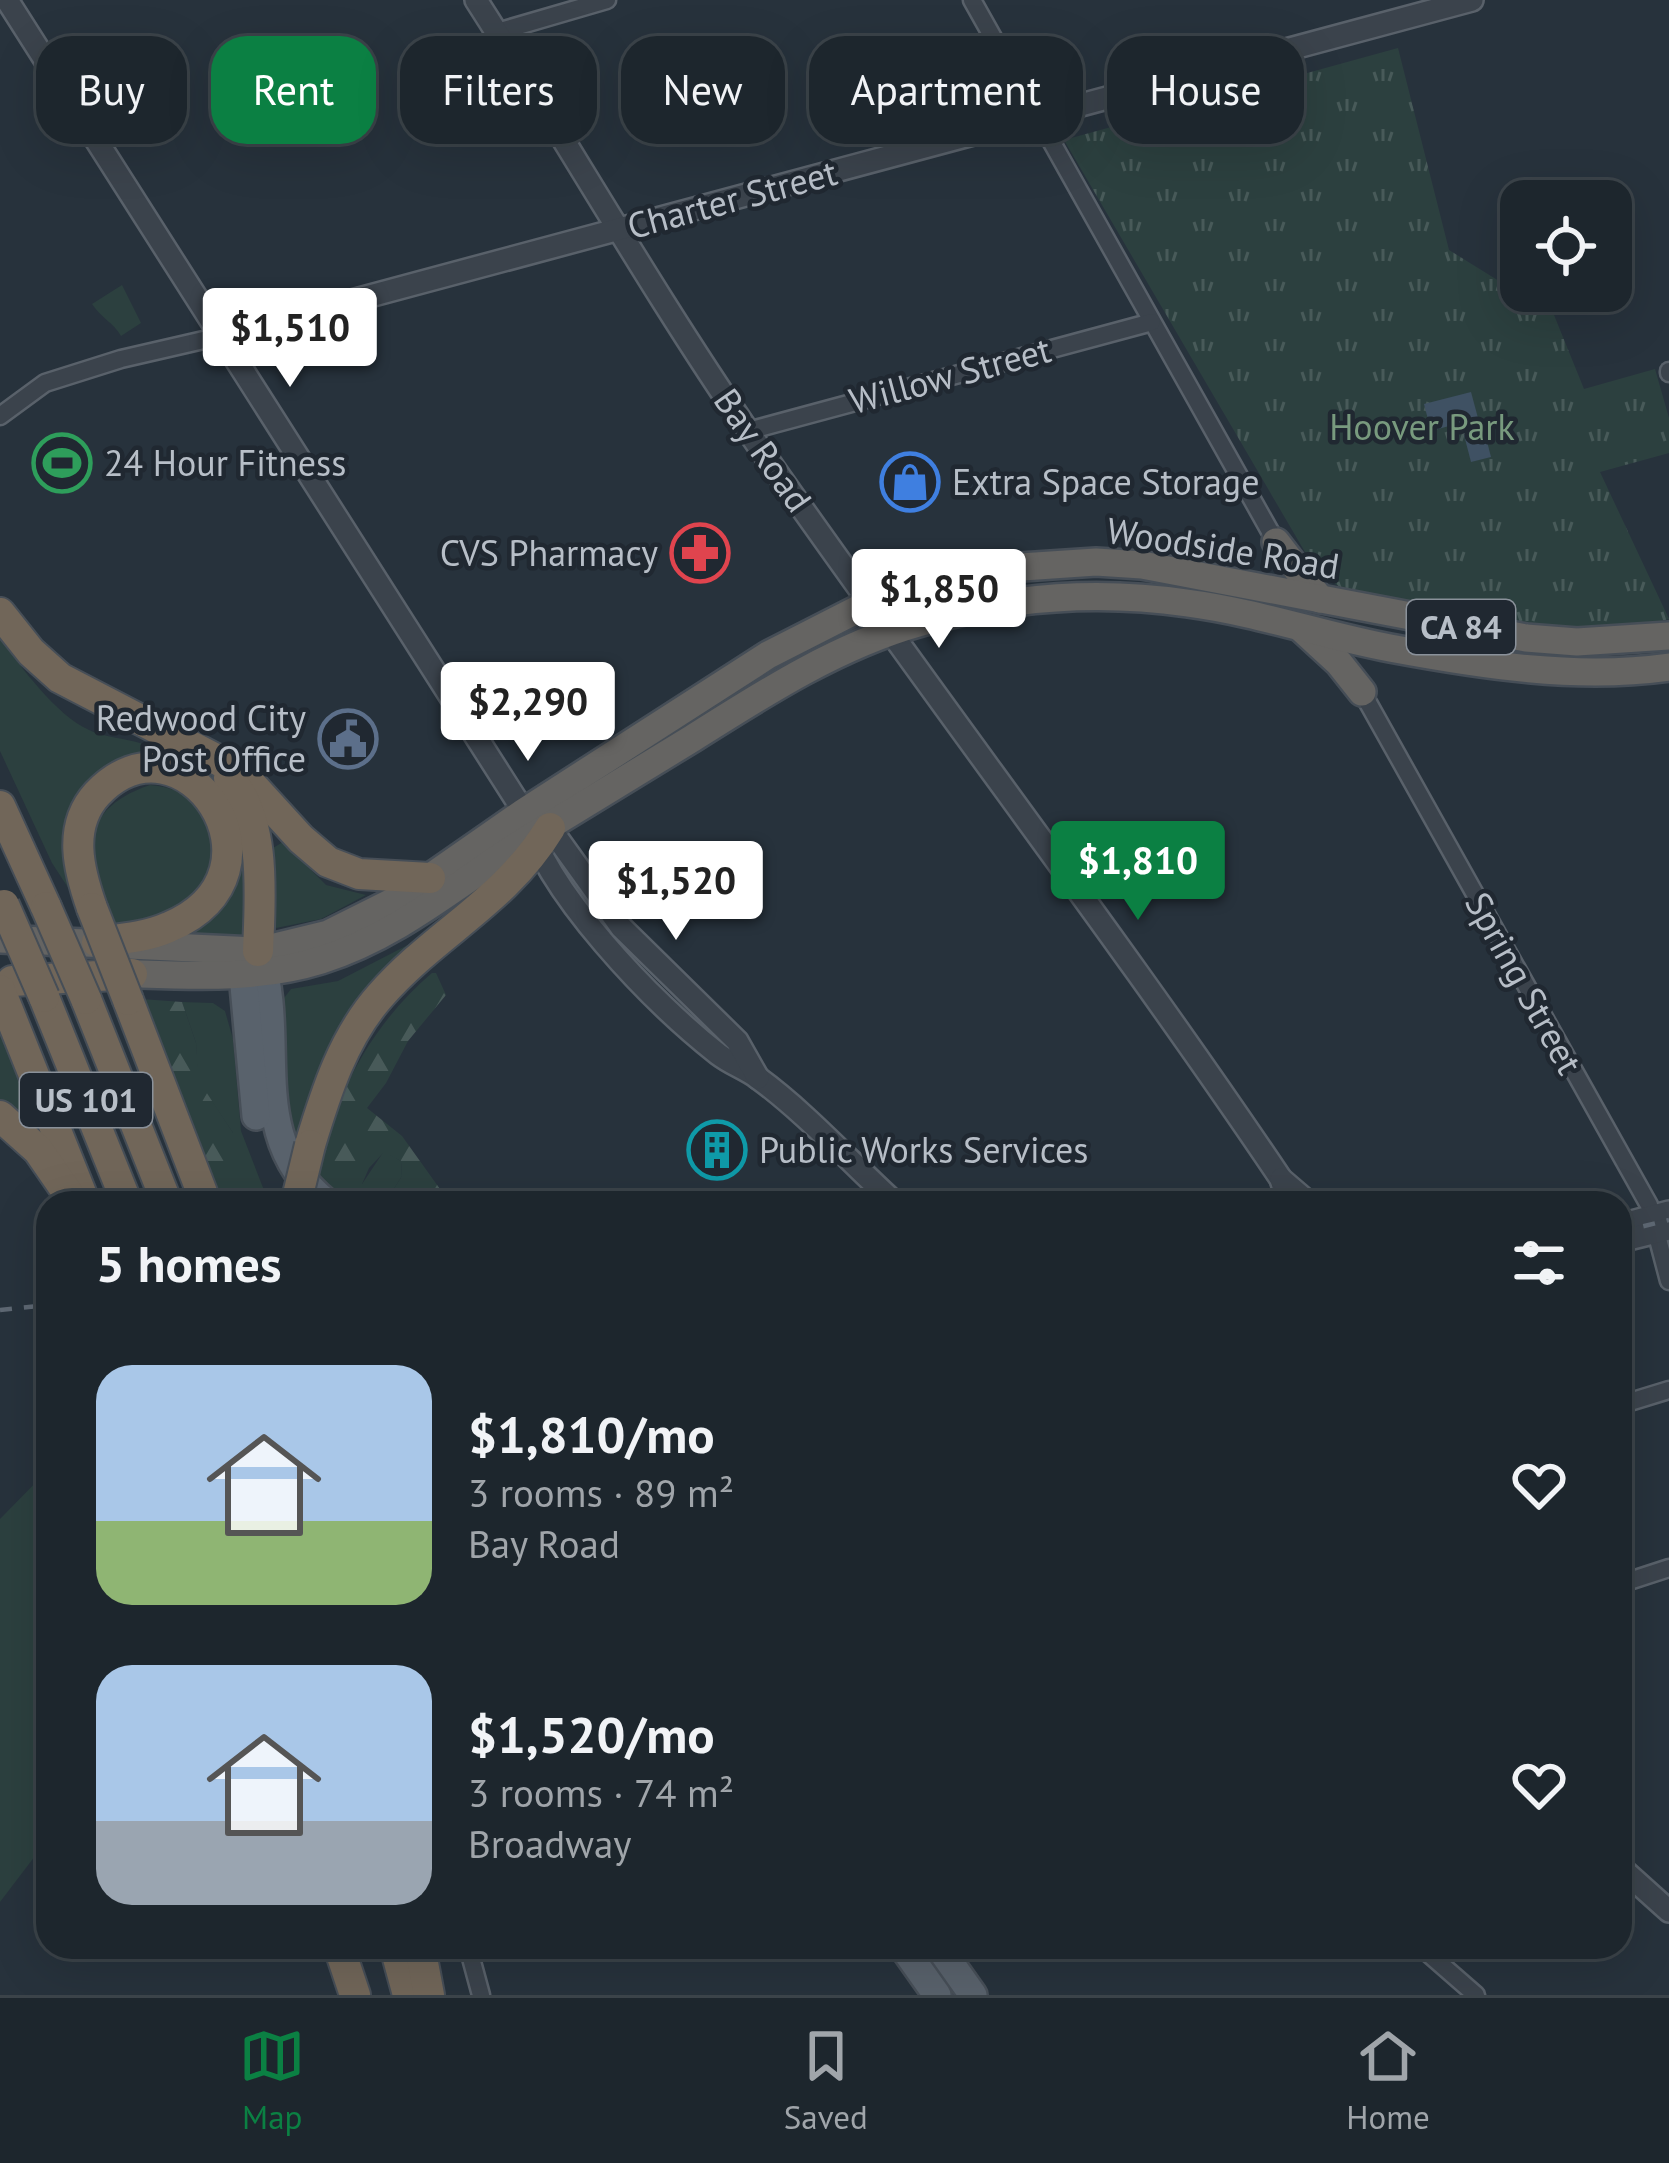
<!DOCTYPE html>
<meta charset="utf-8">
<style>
:root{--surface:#1d262d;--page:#252e35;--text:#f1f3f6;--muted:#a0a5aa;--line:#3b4349;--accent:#0b8043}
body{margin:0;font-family:"PT Sans",sans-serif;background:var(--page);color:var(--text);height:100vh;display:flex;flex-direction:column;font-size:45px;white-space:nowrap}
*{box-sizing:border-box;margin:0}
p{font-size:39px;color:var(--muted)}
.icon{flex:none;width:66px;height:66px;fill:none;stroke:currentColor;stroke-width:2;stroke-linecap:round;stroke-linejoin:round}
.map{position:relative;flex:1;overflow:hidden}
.side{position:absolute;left:36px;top:1191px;width:1596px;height:768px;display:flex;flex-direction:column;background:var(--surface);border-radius:36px;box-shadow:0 12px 48px #0002,0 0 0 3px var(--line)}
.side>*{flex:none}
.banner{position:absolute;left:36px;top:36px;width:1599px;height:108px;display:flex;gap:24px}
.controls{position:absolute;left:1500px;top:180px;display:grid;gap:24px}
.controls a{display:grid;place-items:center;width:132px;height:132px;border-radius:24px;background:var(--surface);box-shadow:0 12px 48px #0002,0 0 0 3px var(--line);font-size:60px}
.price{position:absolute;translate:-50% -102px;padding:0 27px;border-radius:12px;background:#fff;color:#222;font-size:39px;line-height:78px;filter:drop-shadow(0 3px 6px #0008)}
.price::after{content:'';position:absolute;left:50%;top:72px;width:36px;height:27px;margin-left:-18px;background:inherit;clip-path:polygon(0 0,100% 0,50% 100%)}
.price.selected{background:var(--accent);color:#fff}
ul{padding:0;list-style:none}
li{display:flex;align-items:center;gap:36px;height:300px;padding:0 60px}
li span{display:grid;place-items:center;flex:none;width:336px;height:240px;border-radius:36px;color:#555}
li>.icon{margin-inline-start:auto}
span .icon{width:144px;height:144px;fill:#fffc;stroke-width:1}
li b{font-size:51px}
h2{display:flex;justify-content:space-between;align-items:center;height:144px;padding:0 60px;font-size:51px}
.pill{padding:0 42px;border-radius:36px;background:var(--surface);box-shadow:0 12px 48px #0002,0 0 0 3px var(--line);font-size:42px;line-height:108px}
.pill.selected{background:var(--accent);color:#fff}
.tabs{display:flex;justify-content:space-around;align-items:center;height:168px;border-top:3px solid var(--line);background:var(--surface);font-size:33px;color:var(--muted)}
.tabs a{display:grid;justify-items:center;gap:6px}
.tabs .selected{color:var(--accent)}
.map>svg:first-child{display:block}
.grass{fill:#2c403f}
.forest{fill:url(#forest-firs)}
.park{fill:url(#park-tufts)}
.water{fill:#3f5163}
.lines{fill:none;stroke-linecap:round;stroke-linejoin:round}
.minor-casing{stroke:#59616a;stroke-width:21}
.tertiary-casing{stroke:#59616a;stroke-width:26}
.primary-casing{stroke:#474f58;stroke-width:32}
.trunk-casing{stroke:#464e57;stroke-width:32}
.motorway-casing{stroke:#464e57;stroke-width:34}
.minor{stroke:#3b434c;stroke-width:16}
.tertiary{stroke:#3b434c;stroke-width:21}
.primary{stroke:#59626c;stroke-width:27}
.trunk{stroke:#656462;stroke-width:27}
.motorway{stroke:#716659;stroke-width:30}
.rail{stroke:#5e6873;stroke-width:4.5;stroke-dasharray:12 12;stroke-linecap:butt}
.motorway-bridge-casing{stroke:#464e57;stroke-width:34;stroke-linecap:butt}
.motorway-bridge{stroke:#716659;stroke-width:30}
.labels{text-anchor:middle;stroke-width:9;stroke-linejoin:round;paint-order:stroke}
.shield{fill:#202831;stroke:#8a919a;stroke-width:3}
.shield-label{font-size:33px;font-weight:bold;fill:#b7bec7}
.street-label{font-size:36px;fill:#b7bec7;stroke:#202831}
.park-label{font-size:36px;fill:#789a7e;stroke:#202831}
.poi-label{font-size:36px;fill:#b7bec7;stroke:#202831;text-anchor:start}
</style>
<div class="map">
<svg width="1669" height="1995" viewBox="0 0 1669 1995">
<defs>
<pattern id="forest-firs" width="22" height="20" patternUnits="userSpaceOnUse" patternTransform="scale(3)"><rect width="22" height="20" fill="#2c403f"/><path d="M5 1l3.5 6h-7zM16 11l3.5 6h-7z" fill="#485a59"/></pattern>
<pattern id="park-tufts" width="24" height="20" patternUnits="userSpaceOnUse" patternTransform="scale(3)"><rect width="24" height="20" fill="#2c403f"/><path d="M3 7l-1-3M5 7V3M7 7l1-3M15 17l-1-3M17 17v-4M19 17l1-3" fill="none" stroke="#485a59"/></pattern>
</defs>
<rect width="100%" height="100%" fill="#27323c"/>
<g class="grass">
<path d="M122,285L141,323L121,336C114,323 101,318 92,304Z"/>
<path d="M0,638C21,667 56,715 89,730C105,738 126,738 143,744C162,750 186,757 203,767C257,800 253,884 246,938L185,939C237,889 244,887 233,814L169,765L99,783L80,906L52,863L0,751Z"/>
<path d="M150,785C198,790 201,810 221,849L183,914L117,930C85,868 70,812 150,785Z"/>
<path d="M283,842L326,885L366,895L321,919L276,928L268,851Z"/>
<path d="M427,935L298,1160L287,1121L281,1002L291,989L338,981Z"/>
<path d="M182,1002L213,1003L225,1011L233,1039L241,1131L269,1203H218L208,1175L233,1133L198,1081L196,1043Z"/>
<path d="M0,1021L38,1108L18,1119L0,1107Z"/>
<path d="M324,1146L362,1184L384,1151L401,1161L402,1176L385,1203H344L314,1182Z"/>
<path d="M48,1470V1839L0,1902V1519Z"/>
</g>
<g class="forest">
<path d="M432,973H436L446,995L408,1041L386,1083L367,1108L402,1136L450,1203H385L402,1176L401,1161L384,1152L369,1168L362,1184L337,1196L322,1180C327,1102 372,1024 432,973Z"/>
<path d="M141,999L182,1002L196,1043L199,1081L233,1133L234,1173L208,1175Z"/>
</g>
<path class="park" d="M1398,48L1449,250L1554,315L1584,389L1655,369L1669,418V453L1600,472L1669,619C1562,646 1447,612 1342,588L1325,578L1312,564L1064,140Z"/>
<g class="water">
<path d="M1471,392L1478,418L1431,431L1424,404Z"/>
<path d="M1484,430L1491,457L1471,462L1464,435Z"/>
</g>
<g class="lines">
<defs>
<g id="minor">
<path d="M972,0L1276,542"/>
<path d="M497,32L607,0"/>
<path d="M1669,371V373"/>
<path d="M0,416L45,383L121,359L221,336"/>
<path d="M748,431L1152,322"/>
<path d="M1362,692L1649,1205L1669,1281"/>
<path d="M1620,1405L1669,1390"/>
<path d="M1620,1584L1669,1568"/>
<path d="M468,1947L481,1995"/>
<path d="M1421,1947L1476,1995"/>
</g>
<g id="tertiary">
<path d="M7,0L524,812C546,893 652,1002 718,1054C731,1064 746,1069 758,1078C806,1113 851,1163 895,1203"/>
<path d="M476,0C568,143 652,291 748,431C922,683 1110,925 1281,1179L1288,1203"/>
<path d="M221,336L1472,0"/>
<path d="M539,821L550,828L621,927L737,1041L758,1078"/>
<path d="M1281,1179L1309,1203"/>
<path d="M1620,1225L1669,1212"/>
<path d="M1620,1241L1669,1229"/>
<path d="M1620,1867L1669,1911"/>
</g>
<g id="primary">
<path d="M258,951C290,1038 241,1136 327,1203"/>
<path d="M256,955L243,975L256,1116"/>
<path d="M903,1947L937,1995"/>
<path d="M939,1947L973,1995"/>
</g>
<g id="trunk">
<path d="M1276,542L1320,599"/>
<path d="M1302,629L1339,663L1362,692"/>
<path d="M0,939L258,951L328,934L402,897L524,812L768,655L870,603L943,580L1007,568L1096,562L1142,565L1526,638L1577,642L1669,636"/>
<path d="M114,973C183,975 254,981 321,960C401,935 461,880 531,837C585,804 639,771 693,738C764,693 837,646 918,623C1005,597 1097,590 1187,603C1256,612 1322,635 1390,648C1481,665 1577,680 1669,667"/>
</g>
<g id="motorway">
<path d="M0,613L31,652L60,678L239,771L301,839L328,862L359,874L430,878"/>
<path d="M229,778C267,821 260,898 258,951"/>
<path d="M0,806L46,907"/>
<path d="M92,908C79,871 67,827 97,794C183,703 299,872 169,927C147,937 121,939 97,942"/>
<path d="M12,981L132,974"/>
<path d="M0,990L85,1203"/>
<path d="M44,997L127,1203"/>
<path d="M86,999L167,1203"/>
<path d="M128,1000L206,1203"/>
<path d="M0,1116L38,1150L67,1192"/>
<path d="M310,1145C326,1092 343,1038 380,996C435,933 505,902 550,828"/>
<path d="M339,1947L355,1995"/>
<path d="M395,1947L408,1995"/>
<path d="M420,1947L429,1995"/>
</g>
</defs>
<use href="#minor" class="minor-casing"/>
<use href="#tertiary" class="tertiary-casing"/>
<use href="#primary" class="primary-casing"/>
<use href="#trunk" class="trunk-casing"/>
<use href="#motorway" class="motorway-casing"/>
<use href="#minor" class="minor"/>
<use href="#tertiary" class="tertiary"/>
<use href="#primary" class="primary"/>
<use href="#trunk" class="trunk"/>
<use href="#motorway" class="motorway"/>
<g class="rail">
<path d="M1620,1232L1669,1220"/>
<path d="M0,1310L48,1305"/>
</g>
<defs>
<g id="motorway-bridge">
<path d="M4,905L44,997"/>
<path d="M46,907L86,999"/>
<path d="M92,908L128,1000"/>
<path d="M296,1203L310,1145"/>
</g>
</defs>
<use href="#motorway-bridge" class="motorway-bridge-casing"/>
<use href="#motorway-bridge" class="motorway-bridge"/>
</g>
<defs>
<symbol id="stadium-ring" viewBox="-11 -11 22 22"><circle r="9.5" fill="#202831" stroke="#2e9e5b" stroke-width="1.5"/><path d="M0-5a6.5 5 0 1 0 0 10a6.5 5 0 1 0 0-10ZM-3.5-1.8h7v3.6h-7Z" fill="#2e9e5b"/></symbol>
<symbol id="shop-ring" viewBox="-11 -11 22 22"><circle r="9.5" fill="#202831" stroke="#3f7fe0" stroke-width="1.5"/><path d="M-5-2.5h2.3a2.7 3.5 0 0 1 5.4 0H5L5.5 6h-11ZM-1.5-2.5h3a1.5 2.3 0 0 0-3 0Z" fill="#3f7fe0"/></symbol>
<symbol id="pharmacy-ring" viewBox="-11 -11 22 22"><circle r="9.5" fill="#202831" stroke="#e0444e" stroke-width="1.5"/><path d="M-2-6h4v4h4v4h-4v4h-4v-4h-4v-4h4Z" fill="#e0444e"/></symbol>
<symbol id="civic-ring" viewBox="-11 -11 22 22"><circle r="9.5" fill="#202831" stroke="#5c6f8a" stroke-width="1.5"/><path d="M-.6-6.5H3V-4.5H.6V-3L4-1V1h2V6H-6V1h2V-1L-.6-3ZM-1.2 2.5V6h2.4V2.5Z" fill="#5c6f8a"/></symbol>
<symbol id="building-ring" viewBox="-11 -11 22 22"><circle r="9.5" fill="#202831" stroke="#0f9aa8" stroke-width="1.5"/><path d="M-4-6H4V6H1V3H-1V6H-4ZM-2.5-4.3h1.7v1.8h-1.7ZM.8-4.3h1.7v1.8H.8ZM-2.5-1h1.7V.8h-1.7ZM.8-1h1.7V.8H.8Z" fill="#0f9aa8"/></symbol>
</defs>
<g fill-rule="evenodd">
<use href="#stadium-ring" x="29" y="430" width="66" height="66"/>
<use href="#shop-ring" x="877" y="449" width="66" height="66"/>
<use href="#pharmacy-ring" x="667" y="520" width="66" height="66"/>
<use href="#civic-ring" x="315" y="706" width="66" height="66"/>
<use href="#building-ring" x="684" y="1117" width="66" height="66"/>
</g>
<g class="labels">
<g class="shield">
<rect x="1407" y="600" width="108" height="54" rx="9"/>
<rect x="20" y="1073" width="132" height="54" rx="9"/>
</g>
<g class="shield-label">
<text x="1461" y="639">CA 84</text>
<text x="86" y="1112">US 101</text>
</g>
<g class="street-label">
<text transform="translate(732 199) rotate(-15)" y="13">Charter Street</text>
<text transform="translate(950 375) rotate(-15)" y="13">Willow Street</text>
<text transform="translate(763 450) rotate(55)" y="13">Bay Road</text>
<text transform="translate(1223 548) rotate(9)" y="13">Woodside Road</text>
<text transform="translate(1524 983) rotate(61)" y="13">Spring Street</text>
</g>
<g class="park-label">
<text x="1422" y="440">Hoover Park</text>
</g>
<g class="poi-label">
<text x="104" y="476">24 Hour Fitness</text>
<text x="952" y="495">Extra Space Storage</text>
<text x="658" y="566" text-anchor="end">CVS Pharmacy</text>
<text x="306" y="731" text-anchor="end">Redwood City<tspan x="306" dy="41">Post Office</tspan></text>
<text x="759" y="1163">Public Works Services</text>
</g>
</g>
</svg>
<div class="controls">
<a><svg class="icon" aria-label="locate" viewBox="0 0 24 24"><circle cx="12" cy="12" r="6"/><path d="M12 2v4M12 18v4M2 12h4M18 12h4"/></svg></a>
</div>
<b class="price" style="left:290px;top:390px">$1,510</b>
<b class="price" style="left:939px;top:651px">$1,850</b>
<b class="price" style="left:528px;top:764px">$2,290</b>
<b class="price selected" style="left:1138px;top:923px">$1,810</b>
<b class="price" style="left:676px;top:943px">$1,520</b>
<div class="banner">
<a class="pill">Buy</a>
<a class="pill selected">Rent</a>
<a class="pill">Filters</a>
<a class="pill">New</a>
<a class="pill">Apartment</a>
<a class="pill">House</a>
</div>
<section class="side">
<h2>5 homes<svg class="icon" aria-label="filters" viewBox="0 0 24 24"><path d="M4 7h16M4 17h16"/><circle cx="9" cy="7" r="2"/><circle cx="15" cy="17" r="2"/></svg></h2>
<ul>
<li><span style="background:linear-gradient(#a9c7e8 65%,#8fb573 0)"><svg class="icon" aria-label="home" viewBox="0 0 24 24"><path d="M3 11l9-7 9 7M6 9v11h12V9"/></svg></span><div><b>$1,810/mo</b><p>3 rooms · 89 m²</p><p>Bay Road</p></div><svg class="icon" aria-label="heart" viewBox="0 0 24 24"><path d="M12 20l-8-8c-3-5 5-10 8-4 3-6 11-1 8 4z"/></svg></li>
<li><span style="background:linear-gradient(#a9c7e8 65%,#9aa5b1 0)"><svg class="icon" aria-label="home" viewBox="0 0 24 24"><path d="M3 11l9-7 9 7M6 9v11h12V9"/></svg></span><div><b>$1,520/mo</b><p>3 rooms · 74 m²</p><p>Broadway</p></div><svg class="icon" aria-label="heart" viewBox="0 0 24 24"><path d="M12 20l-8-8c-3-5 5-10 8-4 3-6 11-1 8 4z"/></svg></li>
</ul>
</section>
</div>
<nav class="tabs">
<a class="selected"><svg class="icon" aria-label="map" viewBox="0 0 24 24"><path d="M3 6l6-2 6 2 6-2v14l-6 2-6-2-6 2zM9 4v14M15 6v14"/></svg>Map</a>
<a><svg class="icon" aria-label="saved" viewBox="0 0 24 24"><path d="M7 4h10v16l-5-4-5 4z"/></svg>Saved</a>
<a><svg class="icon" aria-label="home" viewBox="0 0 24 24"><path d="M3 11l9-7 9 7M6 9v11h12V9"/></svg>Home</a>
</nav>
